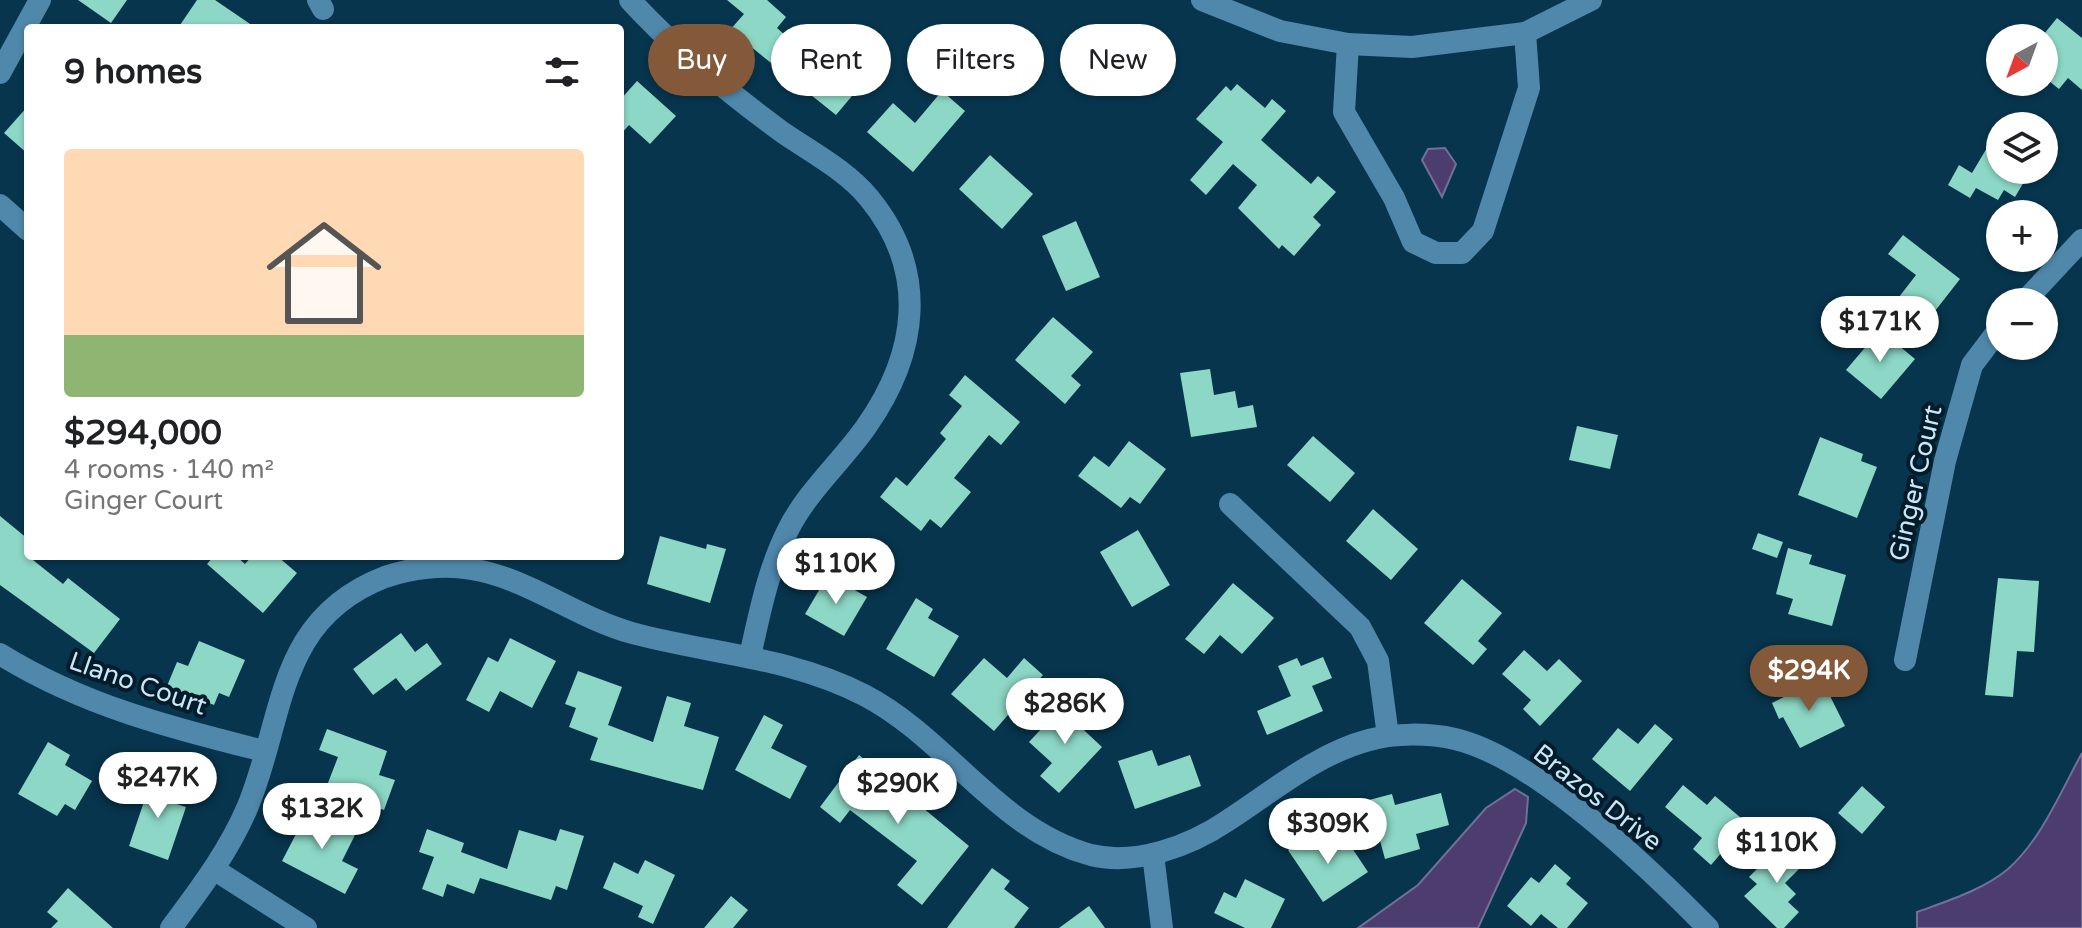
<!DOCTYPE html>
<meta charset="utf-8">
<style>
:root{--surface:#fff;--page:#f6f6f6;--text:#202124;--muted:#757577;--line:#e0e0e0;--accent:#835939}
body{margin:0;font-family:"Varela Round",sans-serif;background:var(--page);color:var(--text);height:100vh;display:flex;flex-direction:column;font-size:30px;white-space:nowrap}
*{box-sizing:border-box;margin:0}
p{font-size:26px;color:var(--muted)}
.icon{flex:none;width:44px;height:44px;fill:none;stroke:currentColor;stroke-width:2;stroke-linecap:round;stroke-linejoin:round}
.map{position:relative;flex:1;overflow:hidden}
.sheet{position:absolute;left:24px;top:24px;width:600px;height:536px;display:flex;flex-direction:column;background:var(--surface);border-radius:8px;box-shadow:0 2px 6px #0004}
.sheet>*{flex:none}
.top-card{position:absolute;left:648px;top:24px;width:760px;height:72px;display:flex;gap:16px}
.needle{width:52px;rotate:221deg}
.controls{position:absolute;left:1986px;top:24px;display:grid;gap:16px}
.controls a{display:grid;place-items:center;width:72px;height:72px;border-radius:50%;background:var(--surface);box-shadow:0 2px 6px #0004;font-size:40px}
.price{position:absolute;translate:-50% -68px;padding:0 18px;border-radius:28px;background:#fff;color:#222;font-size:26px;line-height:52px;filter:drop-shadow(0 2px 4px #0008)}
.price::after{content:'';position:absolute;left:50%;top:48px;width:24px;height:18px;margin-left:-12px;background:inherit;clip-path:polygon(0 0,100% 0,50% 100%)}
.price.active{background:var(--accent);color:#fff}
ul{padding:0;list-style:none}
li{display:grid;align-content:center;gap:16px;height:424px;padding:0 40px}
li+li{border-top:2px solid var(--line)}
li span{display:grid;place-items:center;height:248px;border-radius:8px;color:#555}
li>.icon{margin-inline-start:auto}
span .icon{width:144px;height:144px;fill:#fffc;stroke-width:1}
li b{font-size:34px}
h2{display:flex;justify-content:space-between;align-items:center;height:96px;padding:0 40px;font-size:34px}
.chip{padding:0 28px;border-radius:36px;background:var(--surface);box-shadow:0 2px 6px #0004;font-size:28px;line-height:72px}
.chip.active{background:var(--accent);color:#fff}
.map>svg:first-child{display:block}
.water{fill:#4c3d6e;stroke:#727098;stroke-width:2}
.building{fill:#8cd7c5}
.lines{fill:none;stroke-linecap:round;stroke-linejoin:round}
.street{stroke:#5088ab;stroke-width:22}
.labels{text-anchor:middle;stroke-width:8;stroke-linejoin:round;paint-order:stroke}
.street-label{font-size:26px;fill:#cae6f9;stroke:#041c29}
</style>
<div class="map">
<svg width="2082" height="928" viewBox="0 0 2082 928">
<rect width="100%" height="100%" fill="#07354d"/>
<g class="water">
<path d="M1445,148L1456,164L1442,197L1422,160L1428,149Z"/>
<path d="M2082,753V928H1917V912C1947,901 1983,890 2008,869C2041,840 2061,791 2082,753Z"/>
<path d="M1515,789L1528,797L1526,823L1478,928H1358L1418,885L1486,808Z"/>
</g>
<g class="building">
<path d="M78,0H127L111,23Z"/>
<path d="M197,0H215L256,28H178Z"/>
<path d="M727,0H767L786,17L777,28L807,54L825,32L852,54L857,47L878,65L836,115L730,30L744,14Z"/>
<path d="M2057,18L2082,38V90L2068,78L2059,89L2044,77V34Z"/>
<path d="M637,81L676,116L650,144L629,125L620,135V100Z"/>
<path d="M1237,84L1265,108L1272,99L1286,111L1261,140L1311,184L1318,176L1336,192L1313,217L1321,225L1294,256L1282,245L1279,249L1238,208L1257,185L1233,164L1206,195L1190,180L1223,142L1196,119L1226,86L1231,91Z"/>
<path d="M942,91L965,111L913,172L867,132L893,103L915,123Z"/>
<path d="M28,106V154L4,133Z"/>
<path d="M2000,126V170H2031L2015,197L2004,190L1998,200L1976,188L1970,198L1948,185L1959,165L1972,173Z"/>
<path d="M990,155L1033,194L1002,229L959,189Z"/>
<path d="M1076,221L1100,277L1066,291L1042,236Z"/>
<path d="M1903,235L1960,279L1928,320L1899,297L1916,275L1888,254Z"/>
<path d="M1053,317L1093,352L1071,376L1081,385L1065,404L1015,360Z"/>
<path d="M1880,330L1915,359L1881,399L1846,370Z"/>
<path d="M1210,369L1214,395L1235,391L1238,408L1253,405L1257,427L1191,437L1180,373Z"/>
<path d="M965,375L1020,422L1001,445L989,435L954,478L971,492L941,528L930,519L921,531L880,497L896,477L907,486L946,439L940,433L962,406L949,395Z"/>
<path d="M1577,426L1618,435L1610,469L1569,460Z"/>
<path d="M1313,436L1355,473L1330,502L1287,465Z"/>
<path d="M1820,437L1863,454L1861,461L1877,467L1857,518L1798,495Z"/>
<path d="M1129,441L1166,469L1140,504L1130,497L1121,508L1078,476L1094,456L1109,467Z"/>
<path d="M1373,509L1418,549L1391,580L1346,541Z"/>
<path d="M0,516L28,539V556L63,584L68,578L120,619L94,653L0,585Z"/>
<path d="M1138,530L1170,585L1132,607L1100,552Z"/>
<path d="M1758,533L1783,542L1777,558L1752,549Z"/>
<path d="M660,536L706,549L707,544L726,549L710,603L647,584Z"/>
<path d="M1788,548L1812,555L1809,564L1846,575L1832,626L1788,614L1793,599L1776,594Z"/>
<path d="M214,556H236L245,564L252,556H277L297,573L263,613L207,564Z"/>
<path d="M828,575L867,597L844,636L805,614Z"/>
<path d="M1998,578L2039,581L2034,652L2017,651L2013,697L1985,695Z"/>
<path d="M1462,579L1502,613L1478,641L1487,649L1473,665L1424,623Z"/>
<path d="M1233,583L1274,618L1242,654L1220,635L1204,654L1185,639Z"/>
<path d="M916,598L933,609L928,618L959,636L934,677L886,649Z"/>
<path d="M401,633L415,652L427,643L442,664L406,691L396,678L373,695L353,669Z"/>
<path d="M510,638L556,661L532,708L500,691L489,712L466,700L488,657L498,662Z"/>
<path d="M199,641L245,660L229,697L219,693L214,705L167,686L177,662L188,666Z"/>
<path d="M1524,650L1547,671L1559,659L1582,681L1540,726L1523,709L1531,700L1502,674Z"/>
<path d="M1323,657L1332,678L1312,686L1323,711L1267,735L1257,711L1291,696L1278,666L1297,658L1301,666Z"/>
<path d="M984,658L1007,678L1024,658L1043,675L994,731L951,694Z"/>
<path d="M578,671L622,687L608,725L653,742L667,696L691,703L684,726L719,737L703,790L590,760L598,738L569,727L576,708L565,704Z"/>
<path d="M1821,678L1845,726L1800,748L1783,717L1779,719L1772,703Z"/>
<path d="M1070,698L1082,709L1073,720L1102,747L1059,793L1040,776L1052,763L1029,742Z"/>
<path d="M764,715L783,725L771,748L807,766L790,799L735,770Z"/>
<path d="M1655,724L1673,739L1630,791L1592,759L1618,728L1638,744Z"/>
<path d="M327,729L387,751L379,775L395,780L384,810L326,788L338,757L319,750Z"/>
<path d="M48,742L70,755L65,765L92,781L75,810L65,804L57,816L18,794Z"/>
<path d="M1152,750L1158,766L1190,755L1201,786L1135,809L1118,761Z"/>
<path d="M859,755L969,846L922,905L897,885L917,861L850,810L840,823L820,807Z"/>
<path d="M154,772L174,779L167,801L186,807L168,860L129,846Z"/>
<path d="M1683,785L1707,805L1715,796L1747,823L1711,865L1693,849L1702,838L1665,807Z"/>
<path d="M1862,786L1885,807L1862,834L1838,813Z"/>
<path d="M1441,793L1449,825L1416,834L1420,849L1385,859L1369,800L1392,794L1395,805Z"/>
<path d="M309,809L356,833L342,861L358,869L345,894L282,861Z"/>
<path d="M427,829L464,843L461,852L507,869L519,830L556,841L560,829L584,836L567,890L556,886L551,900L480,878L474,894L447,884L443,897L422,889L434,857L419,852Z"/>
<path d="M1308,836L1320,852L1344,836L1368,872L1323,902L1288,850Z"/>
<path d="M1787,839L1808,860L1785,883L1796,894L1788,902L1799,912L1784,928H1777L1744,896L1757,884L1749,877Z"/>
<path d="M645,860L675,875L653,924L638,917L643,906L603,888L614,862L638,874Z"/>
<path d="M1555,864L1571,878L1566,884L1588,903L1567,928H1558L1541,914L1531,926L1507,906L1531,877L1539,883Z"/>
<path d="M992,868L1010,881L1004,889L1029,908L1014,928H947Z"/>
<path d="M1245,879L1285,899L1271,928H1245L1214,913L1224,892L1236,898Z"/>
<path d="M68,888L113,928H51L58,921L47,912Z"/>
<path d="M731,896L748,910L733,928H704Z"/>
<path d="M1089,906L1105,928H1059Z"/>
</g>
<g class="lines">
<g class="street">
<path d="M318,0L323,9"/>
<path d="M630,0C674,48 729,93 782,132C811,152 846,170 869,198C929,271 918,353 866,427C842,461 808,491 789,528C768,569 760,612 750,656"/>
<path d="M1202,0L1280,31L1348,44L1412,47L1525,33L1591,0"/>
<path d="M1348,44L1344,112L1394,198L1413,242L1436,253H1462L1483,231L1529,88L1525,33"/>
<path d="M0,73L40,0"/>
<path d="M0,205L28,230"/>
<path d="M2024,302L2082,240"/>
<path d="M1230,504L1360,627L1378,661L1388,736"/>
<path d="M0,654C82,705 171,728 264,751"/>
<path d="M1905,660L1945,461L1972,365L2000,328"/>
<path d="M1153,854L1162,928"/>
<path d="M215,870L306,928"/>
<path d="M171,928C200,889 229,851 248,806C285,716 276,619 385,577C411,568 444,564 471,569C528,578 577,618 632,633C710,654 791,657 864,695C947,738 998,830 1091,855C1136,866 1190,846 1227,821C1272,792 1316,754 1369,740C1395,733 1428,733 1455,739C1535,758 1650,869 1708,928"/>
</g>
</g>
<g class="labels">
<g class="street-label">
<text transform="translate(1915 483) rotate(-77)" y="9">Ginger Court</text>
<text transform="translate(138 683) rotate(19)" y="9">Llano Court</text>
<text transform="translate(1598 797) rotate(38)" y="9">Brazos Drive</text>
</g>
</g>
</svg>
<div class="controls">
<a><svg class="needle" viewBox="-14 -14 28 28"><path d="M0-13l5 13h-10z" fill="#e53935"/><path d="M0 13l5-13h-10z" fill="#757577"/></svg></a>
<a><svg class="icon" aria-label="layers" viewBox="0 0 24 24"><path d="M12 4l9 5-9 5-9-5zM3 14l9 5 9-5"/></svg></a>
<a>+</a>
<a>−</a>
</div>
<b class="price" style="left:1880px;top:364px">$171K</b>
<b class="price" style="left:836px;top:606px">$110K</b>
<b class="price active" style="left:1809px;top:713px">$294K</b>
<b class="price" style="left:1065px;top:746px">$286K</b>
<b class="price" style="left:158px;top:820px">$247K</b>
<b class="price" style="left:898px;top:826px">$290K</b>
<b class="price" style="left:322px;top:851px">$132K</b>
<b class="price" style="left:1328px;top:866px">$309K</b>
<b class="price" style="left:1777px;top:885px">$110K</b>
<div class="top-card">
<a class="chip active">Buy</a>
<a class="chip">Rent</a>
<a class="chip">Filters</a>
<a class="chip">New</a>
</div>
<section class="sheet">
<h2>9 homes<svg class="icon" aria-label="filters" viewBox="0 0 24 24"><path d="M4 7h16M4 17h16"/><circle cx="9" cy="7" r="2"/><circle cx="15" cy="17" r="2"/></svg></h2>
<ul>
<li><span style="background:linear-gradient(#ffd9b3 75%,#8fb573 0)"><svg class="icon" aria-label="home" viewBox="0 0 24 24"><path d="M3 11l9-7 9 7M6 9v11h12V9"/></svg></span><div><b>$294,000</b><p>4 rooms · 140 m²</p><p>Ginger Court</p></div></li>
</ul>
</section>
</div>
